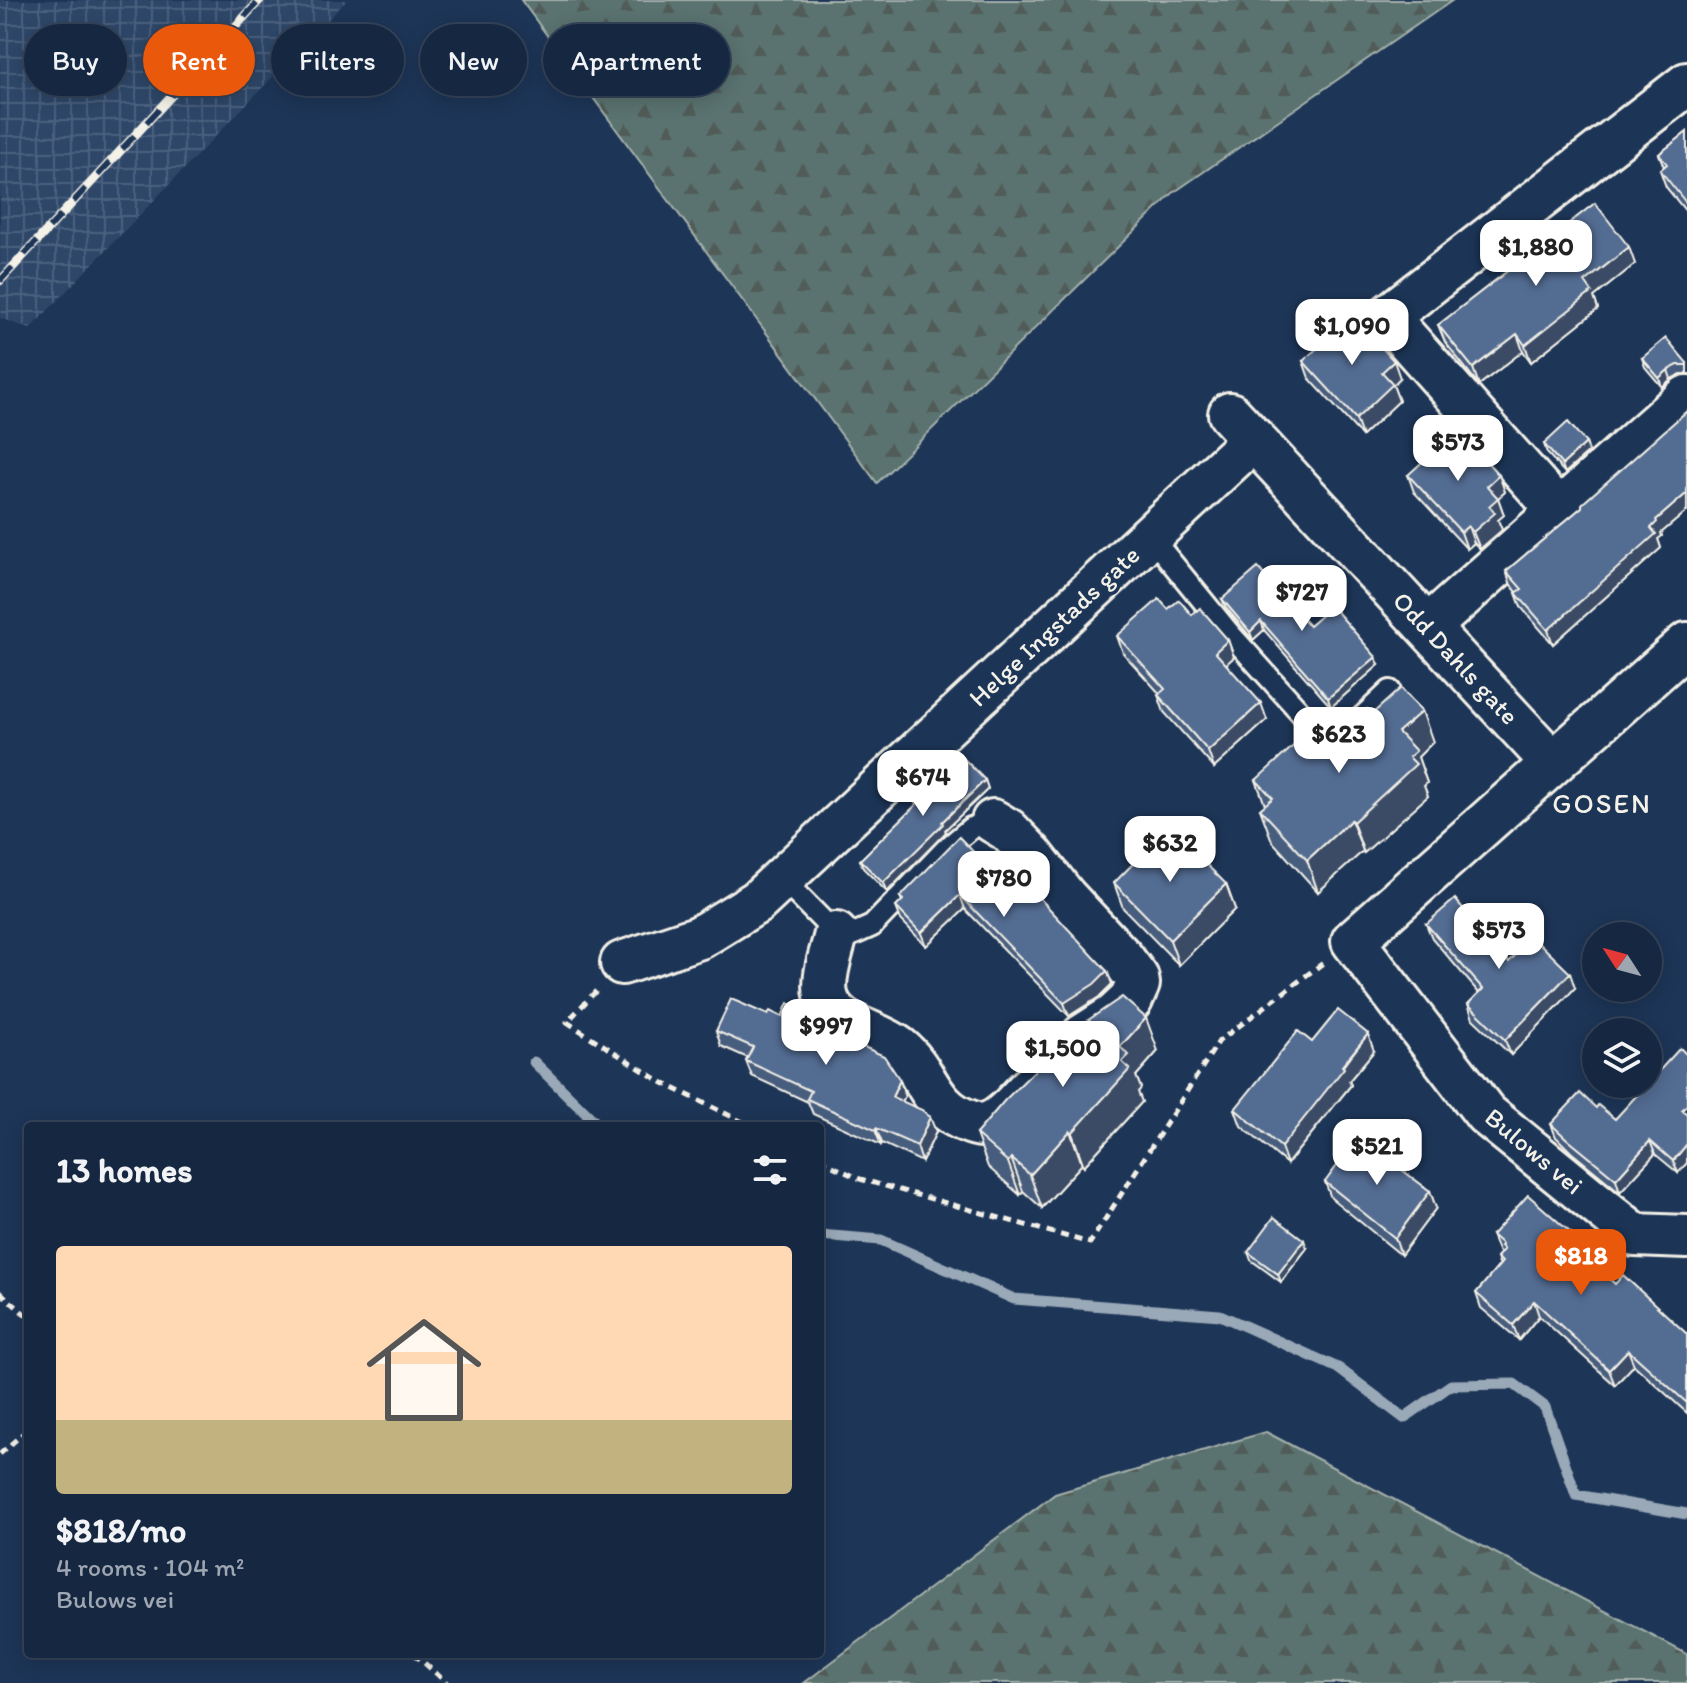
<!DOCTYPE html>
<meta charset="utf-8">
<style>
:root{--surface:#162841;--page:#1f3048;--text:#f1f3f6;--muted:#9ea6b1;--line:#35445a;--accent:#ea580c}
body{margin:0;font-family:Itim,sans-serif;background:var(--page);color:var(--text);height:100vh;display:flex;flex-direction:column;font-size:30px;white-space:nowrap}
*{box-sizing:border-box;margin:0}
p{font-size:26px;color:var(--muted)}
.icon{flex:none;width:44px;height:44px;fill:none;stroke:currentColor;stroke-width:2;stroke-linecap:round;stroke-linejoin:round}
.map{position:relative;flex:1;overflow:hidden}
.details{position:absolute;left:24px;top:1122px;width:800px;height:536px;display:flex;flex-direction:column;background:var(--surface);border-radius:8px;box-shadow:0 4px 20px #0003,0 0 0 2px var(--line)}
.details>*{flex:none}
.top-card{position:absolute;left:24px;top:24px;width:800px;height:72px;display:flex;gap:16px}
.needle{width:52px;rotate:306deg}
.buttons{position:absolute;left:1582px;top:922px;display:grid;gap:16px}
.buttons a{display:grid;place-items:center;width:80px;height:80px;border-radius:50%;background:var(--surface);box-shadow:0 4px 20px #0003,0 0 0 2px var(--line);font-size:40px}
.price{position:absolute;translate:-50% -68px;padding:0 18px;border-radius:16px;background:#fff;color:#222;font-size:26px;line-height:52px;filter:drop-shadow(0 2px 4px #0008)}
.price::after{content:'';position:absolute;left:50%;top:48px;width:24px;height:18px;margin-left:-12px;background:inherit;clip-path:polygon(0 0,100% 0,50% 100%)}
.price.current{background:var(--accent);color:#fff}
ul{padding:0;list-style:none}
li{display:grid;align-content:center;gap:16px;height:424px;padding:0 32px}
li span{display:grid;place-items:center;height:248px;border-radius:8px;color:#555}
li>.icon{margin-inline-start:auto}
span .icon{width:144px;height:144px;fill:#fffc;stroke-width:1}
li b{font-size:34px}
h2{display:flex;justify-content:space-between;align-items:center;height:96px;padding:0 32px;font-size:34px}
.chip{padding:0 28px;border-radius:36px;background:var(--surface);box-shadow:0 4px 20px #0003,0 0 0 2px var(--line);font-size:28px;line-height:72px}
.chip.current{background:var(--accent);color:#fff}
.map>svg:first-child{display:block}
.industrial{fill:url(#industrial-grid)}
.forest{fill:url(#forest-firs);stroke:#a7b2ac;stroke-width:2}
.lines{fill:none;stroke-linecap:round;stroke-linejoin:round}
.stream{stroke:#9aa9b7;stroke-width:11}
.lane-casing{stroke:#f4f1e8;stroke-width:26}
.street-casing{stroke:#f4f1e8;stroke-width:48}
.path{stroke:#f4f1e8;stroke-width:5;stroke-dasharray:8 6;stroke-linecap:butt}
.lane{stroke:#1d3557;stroke-width:20}
.street{stroke:#1d3557;stroke-width:42}
.rail-casing{stroke:#f4f1e8;stroke-width:9}
.rail{stroke:#1d3557;stroke-width:6;stroke-dasharray:18;stroke-linecap:butt}
.wall{fill:#475d7e;stroke:#f4f1e8;stroke-width:2}
.shaded-wall{fill:#3a4c66;stroke:#f4f1e8;stroke-width:2}
.building{fill:#536c92;stroke:#f4f1e8;stroke-width:2}
.labels{text-anchor:middle;stroke-width:7;stroke-linejoin:round;paint-order:stroke}
.street-label{font-size:26px;fill:#f4f1e8;stroke:#1d3557}
.neighbourhood-label{font-size:28px;letter-spacing:2px;fill:#f4f1e8;stroke:#1d3557}
</style>
<div class="map">
<svg width="1687" height="1683" viewBox="0 0 1687 1683">
<defs>
<pattern id="industrial-grid" width="8" height="8" patternUnits="userSpaceOnUse" patternTransform="scale(2)"><rect width="8" height="8" fill="#2d4669"/><path d="M0 4h8M4 0v8" fill="none" stroke="#4c617e"/></pattern>
<pattern id="forest-firs" width="22" height="20" patternUnits="userSpaceOnUse" patternTransform="scale(2)"><rect width="22" height="20" fill="#5a736f"/><path d="M5 1l3.5 6h-7zM16 11l3.5 6h-7z" fill="#515b58"/></pattern>
</defs>
<rect width="100%" height="100%" fill="#1d3557"/>
<filter id="ink" filterUnits="userSpaceOnUse"><feTurbulence type="fractalNoise" baseFrequency=".0125" numOctaves="2"/><feDisplacementMap in="SourceGraphic" scale="16" xChannelSelector="R" yChannelSelector="G"/><feConvolveMatrix kernelMatrix="1 2 1 2 8 2 1 2 1" color-interpolation-filters="sRGB"/></filter>
<g filter="url(#ink)">
<path class="industrial" d="M0,0H347L30,329L0,318Z"/>
<g class="forest">
<path d="M521,0H1453L1173,193L877,483Z"/>
<path d="M1266,1432L1687,1654V1683H804L1055,1494Z"/>
</g>
<g class="lines">
<g class="stream">
<path d="M534,1062L599,1126"/>
<path d="M820,1235L881,1240L1014,1299L1220,1315L1338,1368L1404,1418L1451,1385L1514,1384L1545,1407L1576,1495L1687,1514"/>
</g>
<defs>
<g id="lane">
<path d="M1150,536L1230,634L1323,737L1327,738L1343,731L1358,721L1390,691"/>
<path d="M782,879L836,934H854L872,926L945,850L971,828L993,821"/>
</g>
<g id="street">
<path d="M1230,414L1552,762"/>
<path d="M1559,511L1387,317L1687,84"/>
<path d="M1428,627L1687,397"/>
<path d="M1687,644L1353,941L1486,1114L1635,1235L1687,1237"/>
<path d="M993,821L1008,830L1032,855L1065,897L1122,958L1137,978L1138,984L1131,1000L1114,1016L1083,1036"/>
<path d="M836,934C832,952 822,976 826,995C833,1027 876,1030 899,1048C929,1072 928,1108 970,1122C972,1123 979,1125 981,1125C1001,1124 1017,1100 1030,1088"/>
<path d="M622,963L700,937L757,902L1254,439"/>
</g>
</defs>
<use href="#lane" class="lane-casing"/>
<use href="#street" class="street-casing"/>
<g class="path">
<path d="M596,991L567,1022L663,1083L751,1126"/>
<path d="M820,1160L860,1179L1090,1243L1219,1041L1323,963"/>
<path d="M0,1292L28,1317"/>
<path d="M0,1454L28,1429"/>
<path d="M414,1654L447,1683"/>
</g>
<use href="#lane" class="lane"/>
<use href="#street" class="street"/>
<defs>
<path id="rail" d="M0,281L260,0"/>
</defs>
<use href="#rail" class="rail-casing"/>
<use href="#rail" class="rail"/>
</g>
<g class="wall">
<path d="M1687,132V213L1666,187L1660,170L1664,167L1659,154Z"/>
<path d="M1635,264L1594,297L1598,309L1531,362L1523,351L1479,385L1445,342L1438,325Z"/>
<path d="M1642,358L1687,363V374H1681L1671,379L1662,387L1645,367Z"/>
<path d="M1303,361L1400,378L1393,385L1399,401L1362,436L1309,378Z"/>
<path d="M1687,411V511L1661,533L1662,536L1658,539L1661,548L1553,644L1521,607L1516,593L1517,592L1511,585L1506,571L1582,507Z"/>
<path d="M1586,443L1589,452L1565,473L1547,453L1544,444Z"/>
<path d="M1408,475H1499L1505,492L1498,498L1504,515L1498,520L1502,530L1480,549L1474,543L1467,549L1414,492Z"/>
<path d="M1222,599L1379,665L1331,707L1264,630L1253,640L1226,608Z"/>
<path d="M1168,609L1192,615L1228,640L1234,657L1226,664L1267,720L1214,768L1164,712L1158,695L1160,694L1123,653L1117,636Z"/>
<path d="M1371,715L1433,742L1418,757L1427,783L1424,786L1428,796L1364,853L1363,851L1318,892L1272,841L1260,809L1265,805L1256,780L1326,746Z"/>
<path d="M985,780L988,789L945,830L946,832L887,892L863,868L860,860L916,805L914,799Z"/>
<path d="M1114,883L1226,884L1235,909L1179,965L1123,908Z"/>
<path d="M1010,890L1107,971L1112,984L1099,997L1069,1016L965,909L926,946L901,920L896,907L902,901L900,897Z"/>
<path d="M1426,924L1509,962L1575,988L1511,1055L1473,1019L1468,1004L1479,993L1432,938Z"/>
<path d="M768,1015L782,1017L845,1038L900,1080L905,1096L902,1101L936,1132L922,1162L882,1143L881,1145L813,1114L808,1102L752,1076L746,1061L748,1058L721,1046L716,1031Z"/>
<path d="M1312,1042L1374,1051L1349,1081L1351,1085L1287,1164L1241,1126L1235,1109Z"/>
<path d="M1158,1051L1136,1076L1141,1088L1138,1092L1142,1102L1084,1166L1082,1164L1042,1208L1023,1191L1020,1195L988,1167L976,1134Z"/>
<path d="M1687,1055L1678,1173L1655,1154L1620,1192L1571,1152L1556,1137L1551,1124L1596,1108L1615,1119Z"/>
<path d="M1325,1182L1430,1191L1436,1208L1401,1255L1331,1198Z"/>
<path d="M1492,1235L1576,1248L1575,1249L1615,1284L1687,1334V1413L1634,1365L1615,1385L1539,1316L1519,1340L1481,1308L1476,1293L1500,1266L1497,1257L1501,1253L1498,1250Z"/>
<path d="M1307,1248L1281,1282L1251,1260L1248,1252Z"/>
</g>
<g class="shaded-wall">
<path d="M1629,247L1635,264L1594,297L1598,309L1531,362L1525,345L1585,282Z"/>
<path d="M1517,334L1523,351L1479,385L1473,368Z"/>
<path d="M1394,361L1400,378L1393,385L1399,401L1362,436L1356,419L1382,372Z"/>
<path d="M1668,370L1671,379L1662,387L1659,378Z"/>
<path d="M1586,443L1589,452L1565,473L1562,465Z"/>
<path d="M1499,475L1505,492L1498,498L1504,515L1498,520L1502,530L1480,549L1473,532L1489,506L1487,486Z"/>
<path d="M1687,493V511L1661,533L1662,536L1658,539L1661,548L1553,644L1548,630L1651,528L1656,520Z"/>
<path d="M1468,526L1474,543L1467,549L1461,532Z"/>
<path d="M1261,621L1264,630L1253,640L1250,632Z"/>
<path d="M1228,640L1234,657L1221,669L1215,652Z"/>
<path d="M1376,657L1379,665L1331,707L1328,698Z"/>
<path d="M1261,703L1267,720L1214,768L1208,751Z"/>
<path d="M1422,711L1433,742L1418,757L1427,783L1424,786L1428,796L1364,853L1353,822L1398,732Z"/>
<path d="M985,780L988,789L945,830L946,832L887,892L883,883L942,822Z"/>
<path d="M1351,820L1363,851L1318,892L1307,860Z"/>
<path d="M1226,884L1235,909L1179,965L1170,940Z"/>
<path d="M960,895L965,909L926,946L921,933Z"/>
<path d="M1107,971L1112,984L1099,997L1069,1016L1064,1003Z"/>
<path d="M1570,973L1575,988L1511,1055L1505,1040Z"/>
<path d="M1146,1018L1158,1051L1136,1076L1141,1088L1138,1092L1142,1102L1084,1166L1072,1133L1122,1062L1120,1047Z"/>
<path d="M1368,1034L1374,1051L1349,1081L1351,1085L1287,1164L1281,1147Z"/>
<path d="M900,1080L905,1096L897,1112L892,1097Z"/>
<path d="M930,1117L936,1132L922,1162L917,1146Z"/>
<path d="M876,1128L882,1143L881,1145L875,1130Z"/>
<path d="M1070,1131L1082,1164L1042,1208L1030,1175Z"/>
<path d="M1650,1141L1655,1154L1620,1192L1616,1179Z"/>
<path d="M1687,1144V1163L1678,1173L1673,1161Z"/>
<path d="M1011,1158L1023,1191L1020,1195L1008,1162Z"/>
<path d="M1430,1191L1436,1208L1401,1255L1395,1238Z"/>
<path d="M1571,1233L1576,1248L1570,1254L1565,1239Z"/>
<path d="M1304,1240L1307,1248L1281,1282L1278,1274Z"/>
<path d="M1534,1301L1539,1316L1519,1340L1513,1325Z"/>
<path d="M1628,1350L1634,1365L1615,1385L1609,1370Z"/>
</g>
<g class="building">
<path d="M1687,132V204L1660,170L1667,164L1659,154Z"/>
<path d="M1595,203L1629,247L1585,282L1592,292L1525,345L1517,334L1473,368L1438,325Z"/>
<path d="M1353,316L1394,361L1382,372L1393,384L1356,419L1303,361Z"/>
<path d="M1666,338L1687,363V365H1678L1668,370L1659,378L1642,358Z"/>
<path d="M1687,411V493L1656,520L1657,522L1651,528L1656,534L1548,630L1516,593L1522,589L1506,571L1582,507V504Z"/>
<path d="M1568,422L1586,443L1562,465L1544,444Z"/>
<path d="M1457,430L1499,475L1487,486L1498,498L1489,506L1495,513L1473,532L1468,526L1461,532L1408,475Z"/>
<path d="M1258,568L1309,626L1332,606L1376,657L1328,698L1261,621L1250,632L1222,599Z"/>
<path d="M1159,599L1168,609L1179,600L1192,615L1200,608L1228,640L1215,652L1261,703L1208,751L1158,695L1165,689L1117,636Z"/>
<path d="M1401,688L1422,711L1398,732L1416,751L1409,757L1416,764L1353,822L1351,820L1307,860L1260,809L1273,798L1256,780L1311,730L1326,746L1367,709L1371,715Z"/>
<path d="M960,755L985,780L942,822L943,824L883,883L860,860L918,803L914,799Z"/>
<path d="M1169,827L1226,884L1170,940L1114,883Z"/>
<path d="M959,837L1010,890L1022,879L1107,971L1094,984L1064,1003L960,895L921,933L896,907L903,900L900,897Z"/>
<path d="M1455,899L1509,962L1533,937L1570,973L1505,1040L1468,1004L1483,989L1426,924Z"/>
<path d="M1122,997L1146,1018L1120,1047L1129,1055L1122,1062L1130,1069L1072,1133L1070,1131L1030,1175L1011,1158L1008,1162L976,1134L1005,1100L1081,1025Z"/>
<path d="M731,999L768,1015L770,1011L782,1017L788,1003L815,1015L828,1026L844,1034L842,1037L884,1056L900,1080L892,1097L922,1110L930,1117L917,1146L876,1128L875,1130L807,1099L811,1091L746,1061L753,1047L716,1031Z"/>
<path d="M1338,1010L1368,1034L1342,1066L1344,1068L1281,1147L1235,1109L1298,1031L1312,1042Z"/>
<path d="M1680,1048L1687,1055V1105L1682,1110L1687,1114V1144L1673,1161L1650,1141L1616,1179L1567,1139L1551,1124L1580,1093L1596,1108L1598,1105L1615,1119Z"/>
<path d="M1358,1137L1430,1191L1395,1238L1325,1182Z"/>
<path d="M1528,1195L1571,1233L1565,1239L1615,1284L1623,1275L1687,1334V1403L1628,1350L1609,1370L1534,1301L1513,1325L1476,1293L1502,1262L1497,1257L1504,1249L1501,1246L1502,1244L1492,1235Z"/>
<path d="M1274,1217L1304,1240L1278,1274L1248,1252Z"/>
</g>
</g>
<g class="labels">
<g class="street-label">
<text transform="translate(1054 626) rotate(-43)" y="9">Helge Ingstads gate</text>
<text transform="translate(1456 658) rotate(47)" y="9">Odd Dahls gate</text>
<text transform="translate(1534 1151) rotate(40)" y="9">Bulows vei</text>
</g>
<g class="neighbourhood-label">
<text x="1602" y="813">GOSEN</text>
</g>
</g>
</svg>
<div class="buttons">
<a><svg class="needle" viewBox="-14 -14 28 28"><path d="M0-13l5 13h-10z" fill="#e53935"/><path d="M0 13l5-13h-10z" fill="#9ea6b1"/></svg></a>
<a><svg class="icon" aria-label="layers" viewBox="0 0 24 24"><path d="M12 4l9 5-9 5-9-5zM3 14l9 5 9-5"/></svg></a>
</div>
<b class="price" style="left:1536px;top:288px">$1,880</b>
<b class="price" style="left:1352px;top:367px">$1,090</b>
<b class="price" style="left:1458px;top:483px">$573</b>
<b class="price" style="left:1302px;top:633px">$727</b>
<b class="price" style="left:1339px;top:775px">$623</b>
<b class="price" style="left:923px;top:818px">$674</b>
<b class="price" style="left:1170px;top:884px">$632</b>
<b class="price" style="left:1004px;top:919px">$780</b>
<b class="price" style="left:1499px;top:971px">$573</b>
<b class="price" style="left:826px;top:1067px">$997</b>
<b class="price" style="left:1063px;top:1089px">$1,500</b>
<b class="price" style="left:1377px;top:1187px">$521</b>
<b class="price current" style="left:1581px;top:1297px">$818</b>
<div class="top-card">
<a class="chip">Buy</a>
<a class="chip current">Rent</a>
<a class="chip">Filters</a>
<a class="chip">New</a>
<a class="chip">Apartment</a>
</div>
<section class="details">
<h2>13 homes<svg class="icon" aria-label="filters" viewBox="0 0 24 24"><path d="M4 7h16M4 17h16"/><circle cx="9" cy="7" r="2"/><circle cx="15" cy="17" r="2"/></svg></h2>
<ul>
<li><span style="background:linear-gradient(#ffd9b3 70%,#c2b280 0)"><svg class="icon" aria-label="home" viewBox="0 0 24 24"><path d="M3 11l9-7 9 7M6 9v11h12V9"/></svg></span><div><b>$818/mo</b><p>4 rooms · 104 m²</p><p>Bulows vei</p></div></li>
</ul>
</section>
</div>
